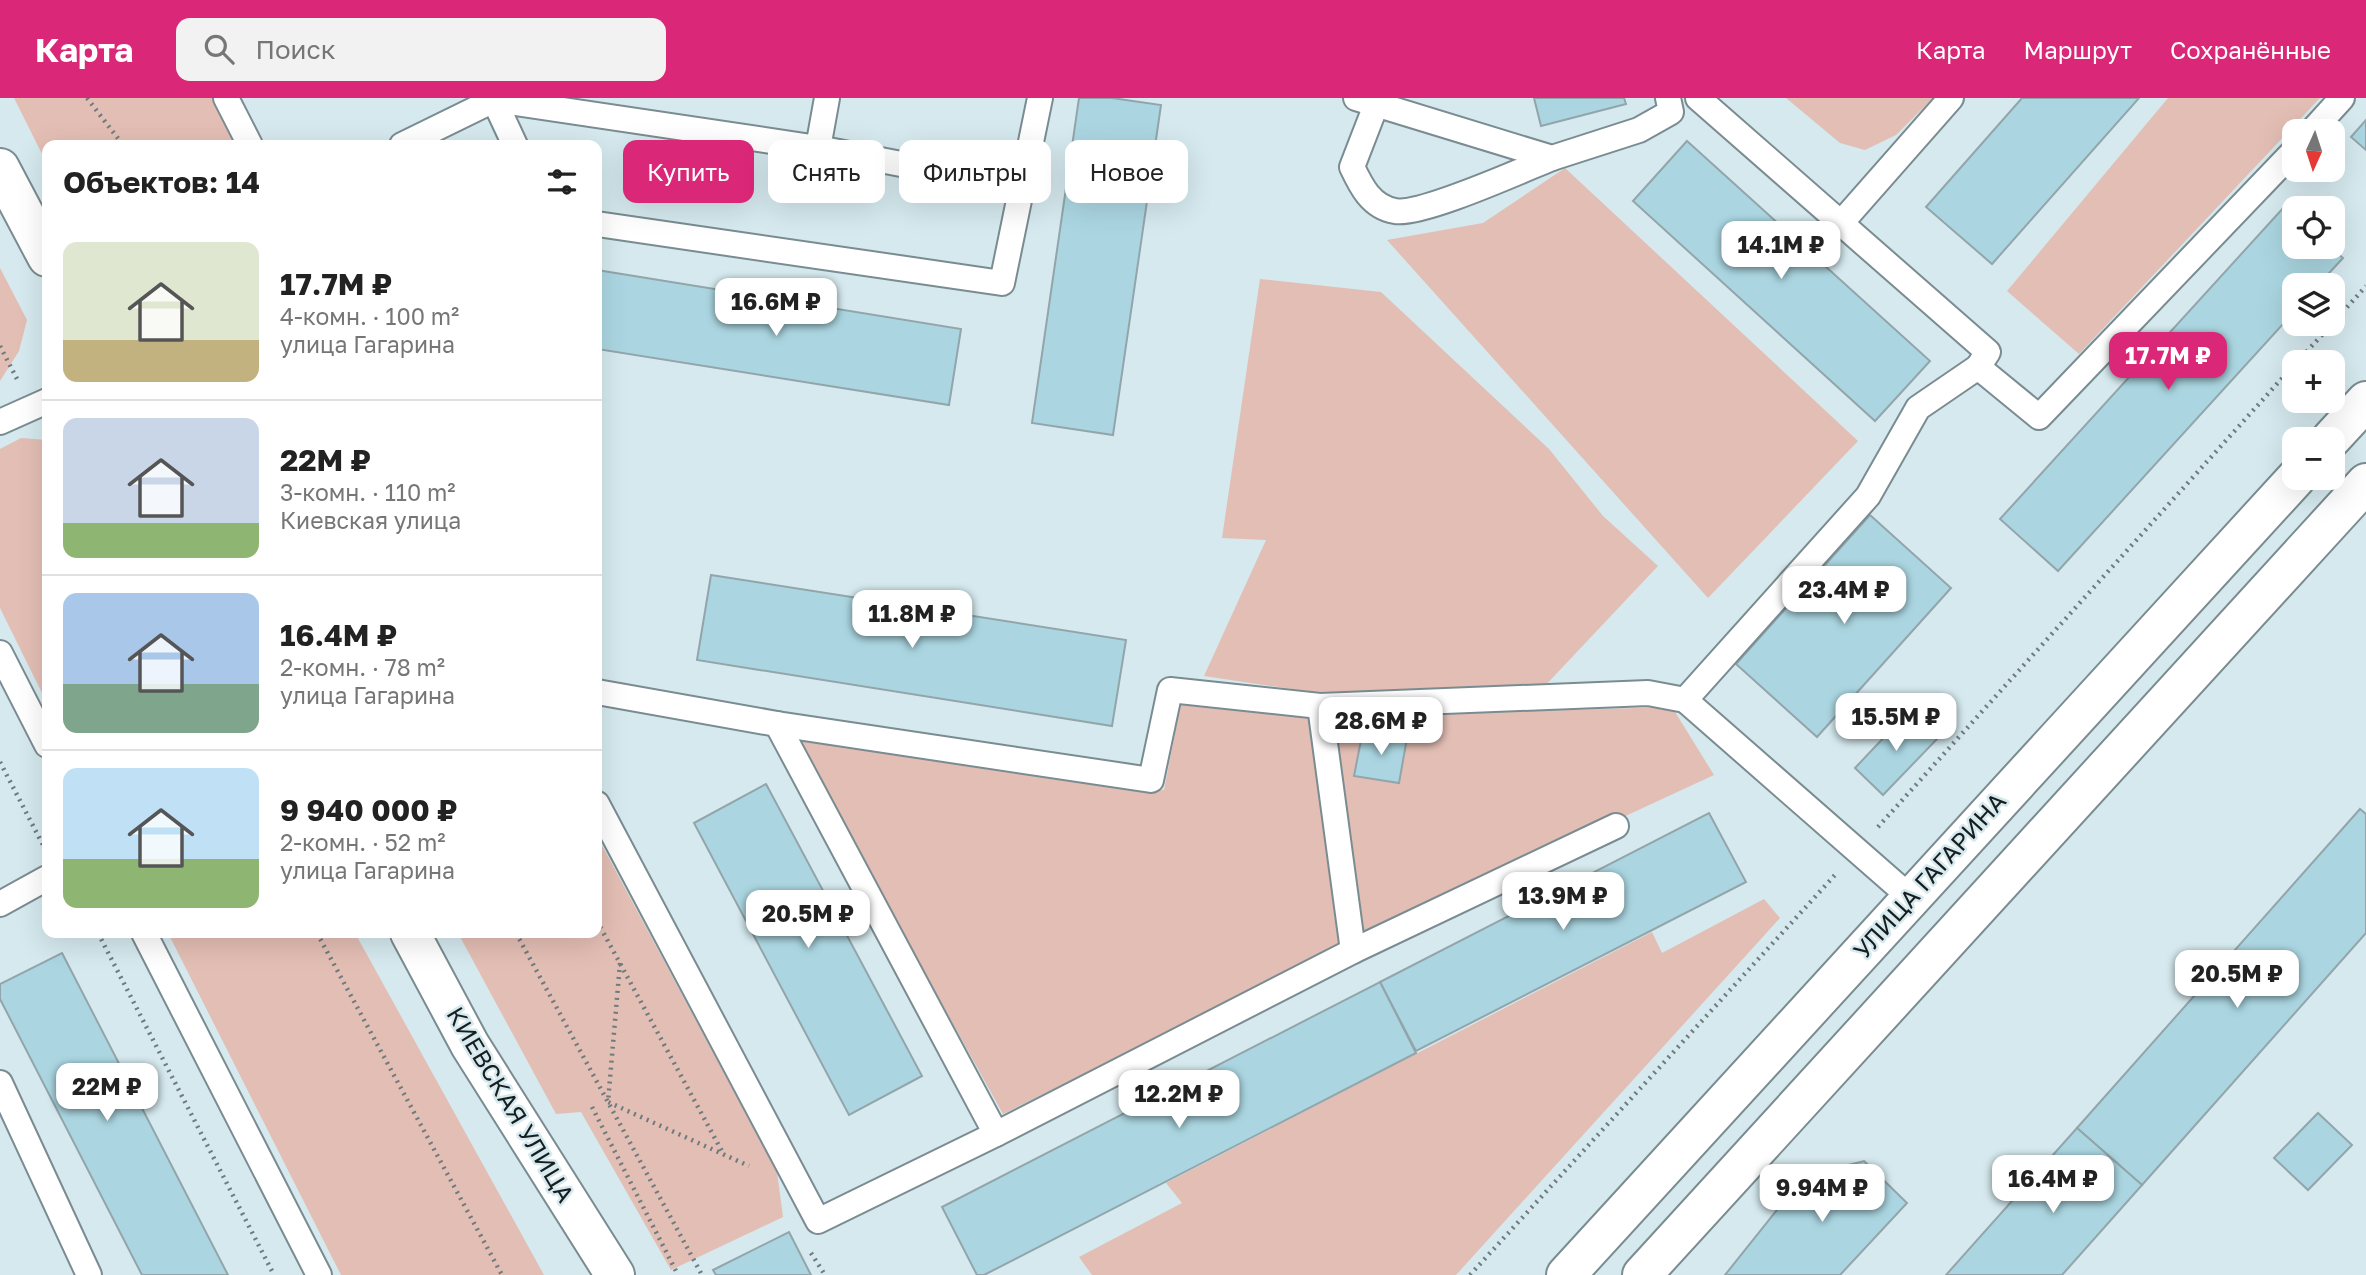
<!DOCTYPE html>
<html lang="ru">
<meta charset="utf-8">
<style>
:root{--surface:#fff;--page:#f2f2f2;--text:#222;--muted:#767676;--line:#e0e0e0;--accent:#db2777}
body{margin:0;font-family:"Golos Text",sans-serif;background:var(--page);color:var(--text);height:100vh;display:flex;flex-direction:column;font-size:26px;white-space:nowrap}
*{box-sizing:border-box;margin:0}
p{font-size:23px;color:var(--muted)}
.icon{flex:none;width:38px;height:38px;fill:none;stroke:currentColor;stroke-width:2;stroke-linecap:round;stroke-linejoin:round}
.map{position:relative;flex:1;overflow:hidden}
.sheet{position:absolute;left:42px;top:42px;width:560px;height:798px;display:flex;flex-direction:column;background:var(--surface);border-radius:14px;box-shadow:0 7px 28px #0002}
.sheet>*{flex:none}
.guide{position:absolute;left:623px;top:42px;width:665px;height:63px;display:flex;gap:14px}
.needle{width:46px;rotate:183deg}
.tools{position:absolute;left:2282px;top:21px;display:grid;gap:14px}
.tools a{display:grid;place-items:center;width:63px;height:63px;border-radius:14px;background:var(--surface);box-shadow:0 7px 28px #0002;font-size:35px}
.price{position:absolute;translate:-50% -60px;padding:0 16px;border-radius:14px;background:#fff;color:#222;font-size:23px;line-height:46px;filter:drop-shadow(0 2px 4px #0008)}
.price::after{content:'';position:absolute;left:50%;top:42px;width:21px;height:16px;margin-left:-10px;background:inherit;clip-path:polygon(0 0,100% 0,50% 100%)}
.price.selected{background:var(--accent);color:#fff}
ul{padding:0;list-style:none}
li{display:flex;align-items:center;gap:21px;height:175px;padding:0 21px}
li+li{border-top:2px solid var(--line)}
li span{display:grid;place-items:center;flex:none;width:196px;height:140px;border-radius:14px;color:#555}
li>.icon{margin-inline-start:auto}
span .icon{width:84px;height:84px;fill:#fffc;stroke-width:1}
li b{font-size:30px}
h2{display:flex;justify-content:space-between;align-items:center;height:84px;padding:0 21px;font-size:30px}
.tag{padding:0 24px;border-radius:14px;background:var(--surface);box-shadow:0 7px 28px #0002;font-size:24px;line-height:63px}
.tag.selected{background:var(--accent);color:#fff}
header{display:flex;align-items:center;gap:42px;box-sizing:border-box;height:98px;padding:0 35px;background:var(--accent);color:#fff}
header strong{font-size:33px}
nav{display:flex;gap:38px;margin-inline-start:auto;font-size:24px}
.search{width:490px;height:63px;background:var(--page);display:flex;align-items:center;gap:18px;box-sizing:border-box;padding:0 24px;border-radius:14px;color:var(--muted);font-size:26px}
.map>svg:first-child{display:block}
.green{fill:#e3beb4}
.building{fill:#abd6e1;stroke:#92a5aa;stroke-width:2}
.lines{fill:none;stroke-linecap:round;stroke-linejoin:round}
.lane-casing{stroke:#7a8c91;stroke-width:28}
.primary-casing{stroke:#7a8c91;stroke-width:42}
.path{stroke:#6e7b7f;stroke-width:4.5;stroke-dasharray:2 5;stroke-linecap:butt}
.lane{stroke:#fff;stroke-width:24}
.primary{stroke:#fff;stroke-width:38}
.labels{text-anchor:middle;stroke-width:5;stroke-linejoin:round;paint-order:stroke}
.street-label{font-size:24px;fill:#161d1f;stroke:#d5e9ee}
</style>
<header>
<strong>Карта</strong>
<div class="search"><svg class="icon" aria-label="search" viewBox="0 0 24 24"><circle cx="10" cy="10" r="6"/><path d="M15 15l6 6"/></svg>Поиск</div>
<nav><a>Карта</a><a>Маршрут</a><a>Сохранённые</a></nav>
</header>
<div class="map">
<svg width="2366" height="1177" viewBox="0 0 2366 1177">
<rect width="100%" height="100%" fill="#d5e9ee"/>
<g class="green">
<path d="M14,0H212L237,47H47V66Z"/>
<path d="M1786,0H1933L1896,37L1865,52L1840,45Z"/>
<path d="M2168,0H2320L2079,256L2007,193Z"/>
<path d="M1565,70L1858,343L1708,500L1387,142L1483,125Z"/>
<path d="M0,170L27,222L19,253L0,283Z"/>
<path d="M1260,181L1381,194L1549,351L1603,418L1658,468L1541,592L1311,594L1204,578L1266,442L1222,440Z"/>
<path d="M21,340L47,342V605L0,510V351Z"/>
<path d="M1181,604L1309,618L1339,851L1003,1016L791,634L1164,692Z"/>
<path d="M1672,609L1714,677L1364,839L1328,619Z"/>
<path d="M597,738L777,1074L783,1119L671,1172L581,1014L556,1016L458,835H597Z"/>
<path d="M1764,801L1780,820L1456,1177H1092L1079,1159L1182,1105L1166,1085L1652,834L1662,855Z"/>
<path d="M168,835H355L544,1177H341Z"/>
</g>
<g class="building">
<path d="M1079,0H1112L1161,7L1113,337L1032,325Z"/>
<path d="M1534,0H1624L1626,6L1541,28Z"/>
<path d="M2022,0H2139L1992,166L1926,109Z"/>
<path d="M2366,22V52L2351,39Z"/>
<path d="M1687,43L1930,263L1875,323L1633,103Z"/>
<path d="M2285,108L2294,117V149H2330L2343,160L2318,187H2294V214L2058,473L2000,421Z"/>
<path d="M597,172L961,231L949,307L597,251Z"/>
<path d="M1870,417L1951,490L1817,639L1736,566Z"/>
<path d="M711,477L1126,542L1112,628L697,562Z"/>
<path d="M1908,614L1937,641L1883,697L1855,670Z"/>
<path d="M1363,632L1407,640L1399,685L1354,678Z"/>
<path d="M766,686L922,978L849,1017L694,725Z"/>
<path d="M2360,711L2366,716V835L2142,1087L2077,1030Z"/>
<path d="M1709,715L1746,784L1416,953L1380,884Z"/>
<path d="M62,855L228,1177H142L0,901V886Z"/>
<path d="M1380,884L1416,955L984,1177H977L942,1109Z"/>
<path d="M2318,1015L2352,1047L2308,1092L2274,1060Z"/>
<path d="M2077,1030L2142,1087L2062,1177H1946Z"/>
<path d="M1864,1063L1907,1105L1840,1177H1725L1804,1078Z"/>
<path d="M789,1134L811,1177H716L713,1172Z"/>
</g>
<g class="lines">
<defs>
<g id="lane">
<path d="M226,0L250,47"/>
<path d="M482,0L818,50L827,0"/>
<path d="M1356,0L1552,60L1639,32L1671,14L1668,0"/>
<path d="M1698,0L1988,254L1978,269"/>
<path d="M1376,7L1352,69C1361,88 1371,109 1395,113C1421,118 1522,72 1552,60"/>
<path d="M2312,33L2342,0"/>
<path d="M402,47L494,2L515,47"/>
<path d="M818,50L1021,89"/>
<path d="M1841,125L1951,0"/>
<path d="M597,126L1002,185L1040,0"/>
<path d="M0,324L47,303"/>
<path d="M0,555L47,647"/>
<path d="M597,594L777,626L1151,682L1170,592L1320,608L1648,595L1685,602"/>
<path d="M1320,608L1353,853"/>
<path d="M777,626L996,1036"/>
<path d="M597,706L818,1123L996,1036L1353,853L1616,728"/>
<path d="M1910,799L1685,602L1868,398L1918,310L1978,269L2039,319L2294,53"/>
<path d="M0,806L47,780"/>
<path d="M144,835L319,1177"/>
<path d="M0,985L89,1177"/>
</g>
<g id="primary">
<path d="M0,70L47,159"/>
<path d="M2331,341L2366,303"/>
<path d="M410,835L470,947L615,1177"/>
<path d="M1566,1177L2296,380"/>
<path d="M1642,1177L2366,385"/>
</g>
</defs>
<use href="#lane" class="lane-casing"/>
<use href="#primary" class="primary-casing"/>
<g class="path">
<path d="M87,0L123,47"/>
<path d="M2333,225L2366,188"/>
<path d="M0,248L17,281"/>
<path d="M2297,264L2332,226"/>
<path d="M0,664L43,747"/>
<path d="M1878,729L2294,267"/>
<path d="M597,823L724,1057"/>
<path d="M98,835L274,1177"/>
<path d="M317,835L502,1177"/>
<path d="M516,835L702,1177"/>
<path d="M620,865L608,1004L749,1068"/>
<path d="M592,1009L678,1177"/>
<path d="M811,1155L825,1177"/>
<path d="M1470,1177L1835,777"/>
</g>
<use href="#lane" class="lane"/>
<use href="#primary" class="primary"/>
</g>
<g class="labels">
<g class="street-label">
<text transform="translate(1930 778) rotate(-48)" y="8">УЛИЦА ГАГАРИНА</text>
<text transform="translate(510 1007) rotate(59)" y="8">КИЕВСКАЯ УЛИЦА</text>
</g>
</g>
</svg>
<div class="tools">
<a><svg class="needle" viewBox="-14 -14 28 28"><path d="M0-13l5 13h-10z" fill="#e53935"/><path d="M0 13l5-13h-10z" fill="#767676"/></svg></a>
<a><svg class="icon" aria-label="locate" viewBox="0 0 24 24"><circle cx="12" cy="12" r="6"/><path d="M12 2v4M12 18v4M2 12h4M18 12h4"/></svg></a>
<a><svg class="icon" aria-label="layers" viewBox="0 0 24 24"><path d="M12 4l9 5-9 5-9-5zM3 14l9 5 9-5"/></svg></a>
<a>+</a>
<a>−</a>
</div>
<b class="price" style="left:1781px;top:183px">14.1M ₽</b>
<b class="price" style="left:776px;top:240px">16.6M ₽</b>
<b class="price selected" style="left:2168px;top:294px">17.7M ₽</b>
<b class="price" style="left:1844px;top:528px">23.4M ₽</b>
<b class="price" style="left:912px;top:552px">11.8M ₽</b>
<b class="price" style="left:1896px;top:655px">15.5M ₽</b>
<b class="price" style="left:1381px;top:659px">28.6M ₽</b>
<b class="price" style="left:1563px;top:834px">13.9M ₽</b>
<b class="price" style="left:808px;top:852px">20.5M ₽</b>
<b class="price" style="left:2237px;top:912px">20.5M ₽</b>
<b class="price" style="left:107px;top:1025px">22M ₽</b>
<b class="price" style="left:1179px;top:1032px">12.2M ₽</b>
<b class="price" style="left:2053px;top:1117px">16.4M ₽</b>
<b class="price" style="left:1822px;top:1126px">9.94M ₽</b>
<div class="guide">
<a class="tag selected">Купить</a>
<a class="tag">Снять</a>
<a class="tag">Фильтры</a>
<a class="tag">Новое</a>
</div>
<section class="sheet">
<h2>Объектов: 14<svg class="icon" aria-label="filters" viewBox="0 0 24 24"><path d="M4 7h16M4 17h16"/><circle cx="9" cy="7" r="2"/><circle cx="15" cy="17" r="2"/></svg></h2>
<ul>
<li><span style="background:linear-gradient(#dfe7d0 70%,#c2b280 0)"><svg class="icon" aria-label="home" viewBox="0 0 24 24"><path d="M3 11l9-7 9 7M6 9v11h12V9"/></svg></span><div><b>17.7M ₽</b><p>4-комн. · 100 m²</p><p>улица Гагарина</p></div></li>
<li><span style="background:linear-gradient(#c9d6e8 75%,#8fb573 0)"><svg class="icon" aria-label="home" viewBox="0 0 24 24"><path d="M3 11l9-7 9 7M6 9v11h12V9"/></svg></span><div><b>22M ₽</b><p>3-комн. · 110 m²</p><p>Киевская улица</p></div></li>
<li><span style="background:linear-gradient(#a9c7e8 65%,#7fa58c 0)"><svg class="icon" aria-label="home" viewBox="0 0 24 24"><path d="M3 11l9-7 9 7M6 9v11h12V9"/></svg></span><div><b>16.4M ₽</b><p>2-комн. · 78 m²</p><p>улица Гагарина</p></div></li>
<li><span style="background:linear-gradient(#bfe0f5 65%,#8fb573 0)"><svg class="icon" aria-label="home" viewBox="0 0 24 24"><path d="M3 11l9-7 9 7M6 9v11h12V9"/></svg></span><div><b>9 940 000 ₽</b><p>2-комн. · 52 m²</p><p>улица Гагарина</p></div></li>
</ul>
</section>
</div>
